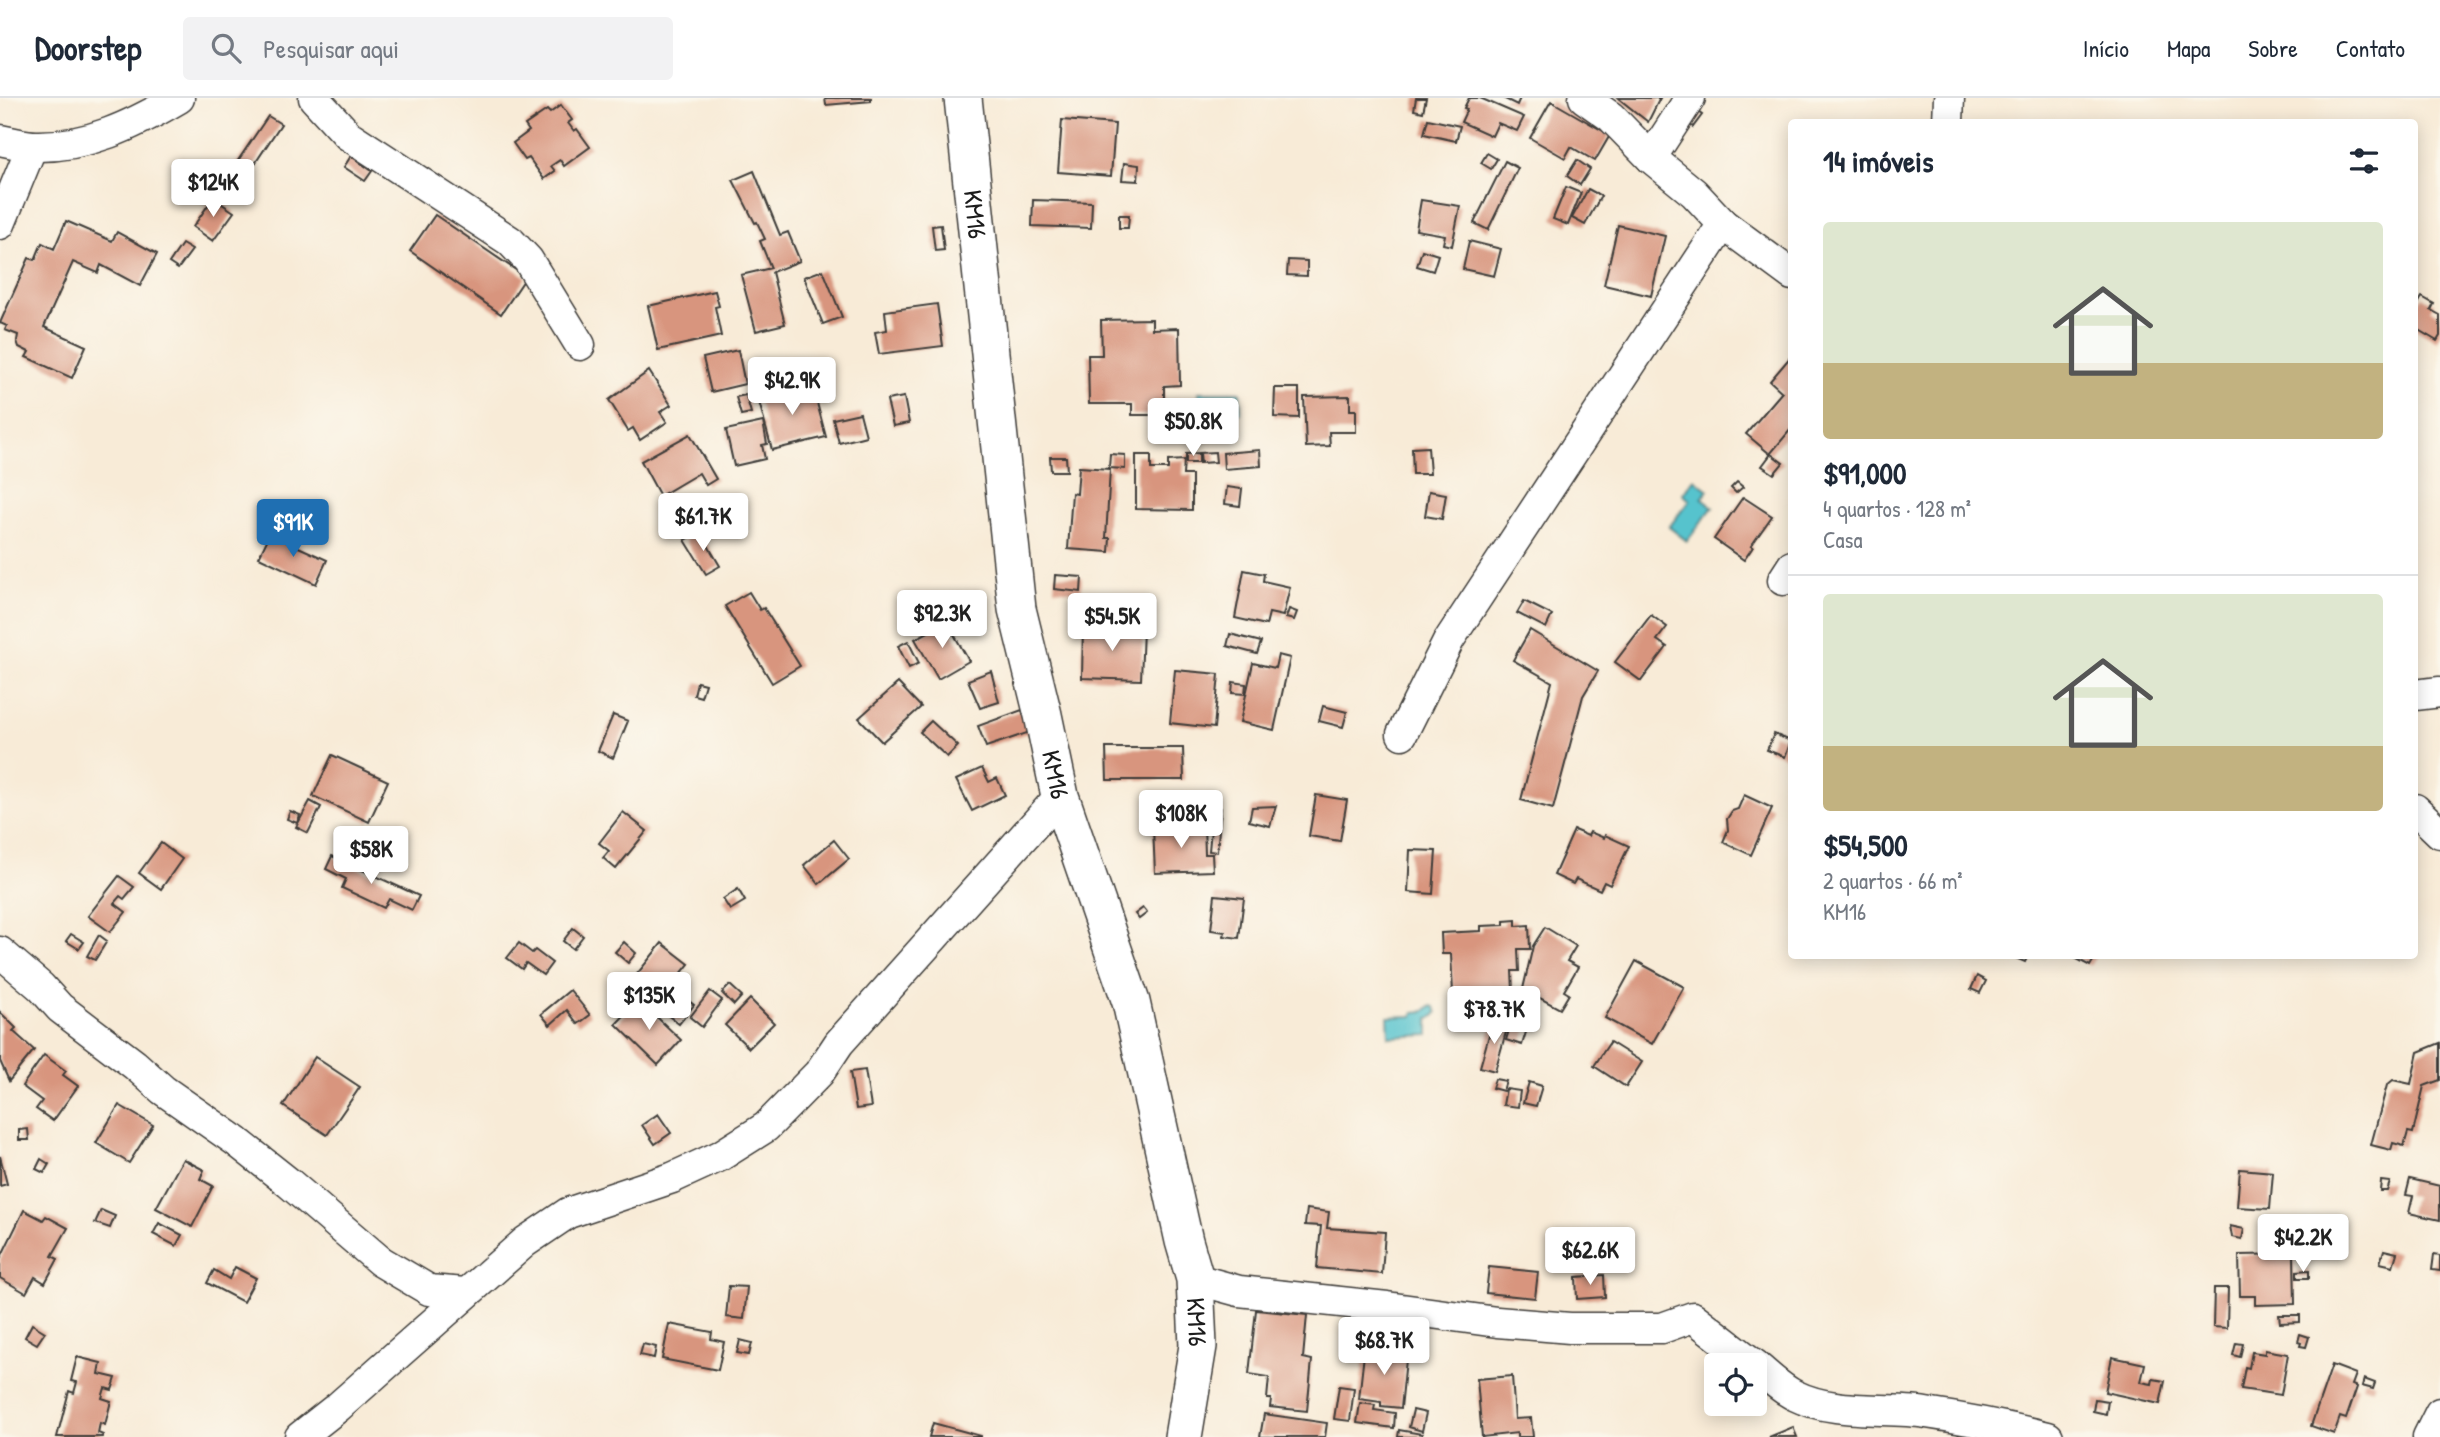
<!DOCTYPE html>
<html lang="pt">
<meta charset="utf-8">
<style>
:root{--surface:#fff;--page:#f2f2f3;--text:#1f2937;--muted:#747a83;--line:#e0e1e3;--accent:#1f6fb2}
body{margin:0;font-family:"Patrick Hand",sans-serif;background:var(--page);color:var(--text);height:100vh;display:flex;flex-direction:column;font-size:26px;white-space:nowrap}
*{box-sizing:border-box;margin:0}
p{font-size:23px;color:var(--muted)}
.icon{flex:none;width:38px;height:38px;fill:none;stroke:currentColor;stroke-width:2;stroke-linecap:round;stroke-linejoin:round}
.map{position:relative;flex:1;overflow:hidden}
.drawer{position:absolute;left:1788px;top:21px;width:630px;height:840px;display:flex;flex-direction:column;background:var(--surface);border-radius:7px;box-shadow:0 4px 18px #0003}
.drawer>*{flex:none}
.fabs{position:absolute;left:1704px;top:1255px;display:grid;gap:14px}
.fabs a{display:grid;place-items:center;width:63px;height:63px;border-radius:7px;background:var(--surface);box-shadow:0 4px 18px #0003;font-size:35px}
.price{position:absolute;translate:-50% -60px;padding:0 16px;border-radius:7px;background:#fff;color:#222;font-size:23px;line-height:46px;filter:drop-shadow(0 2px 4px #0008)}
.price::after{content:'';position:absolute;left:50%;top:42px;width:21px;height:16px;margin-left:-10px;background:inherit;clip-path:polygon(0 0,100% 0,50% 100%)}
.price.on{background:var(--accent);color:#fff}
ul{padding:0;list-style:none}
li{display:grid;align-content:center;gap:14px;height:371px;padding:0 35px}
li+li{border-top:2px solid var(--line)}
li span{display:grid;place-items:center;height:217px;border-radius:7px;color:#555}
li>.icon{margin-inline-start:auto}
span .icon{width:126px;height:126px;fill:#fffc;stroke-width:1}
li b{font-size:30px}
h2{display:flex;justify-content:space-between;align-items:center;height:84px;padding:0 35px;font-size:30px}
header{display:flex;align-items:center;gap:42px;box-sizing:border-box;height:98px;padding:0 35px;background:var(--surface);border-bottom:2px solid var(--line)}
header strong{font-size:33px}
nav{display:flex;gap:38px;margin-inline-start:auto;font-size:24px}
.search{width:490px;height:63px;background:var(--page);display:flex;align-items:center;gap:18px;box-sizing:border-box;padding:0 24px;border-radius:7px;color:var(--muted);font-size:26px}
.map>svg:first-child{display:block}
.water{fill:#56c3cd;stroke:#397074;stroke-width:2}
.building{fill:#d8957e}
.lines{fill:none;stroke-linecap:round;stroke-linejoin:round}
.minor-casing{stroke:#3d3b38;stroke-width:33}
.tertiary-casing{stroke:#3d3b38;stroke-width:40}
.minor{stroke:#fff;stroke-width:30}
.tertiary{stroke:#fff;stroke-width:37}
.labels{text-anchor:middle;stroke-width:6;stroke-linejoin:round;paint-order:stroke}
.street-label{font-size:26px;fill:#1c1c1c;stroke:#fbf7ec}
</style>
<header>
<strong>Doorstep</strong>
<div class="search"><svg class="icon" aria-label="search" viewBox="0 0 24 24"><circle cx="10" cy="10" r="6"/><path d="M15 15l6 6"/></svg>Pesquisar aqui</div>
<nav><a>Início</a><a>Mapa</a><a>Sobre</a><a>Contato</a></nav>
</header>
<div class="map">
<svg width="2440" height="1339" viewBox="0 0 2440 1339">
<rect width="100%" height="100%" fill="#fbf7ec"/>
<filter id="ink" filterUnits="userSpaceOnUse"><feTurbulence type="fractalNoise" baseFrequency=".0143" numOctaves="2"/><feDisplacementMap in="SourceGraphic" scale="14" xChannelSelector="R" yChannelSelector="G"/><feConvolveMatrix kernelMatrix="1 2 1 2 8 2 1 2 1" color-interpolation-filters="sRGB"/></filter>
<filter id="wash" filterUnits="userSpaceOnUse"><feTurbulence type="fractalNoise" baseFrequency=".00686" numOctaves="4" result="noise"/><feDisplacementMap in="SourceGraphic" scale="28" xChannelSelector="R" yChannelSelector="G"/><feGaussianBlur stdDeviation="1.57" result="paint"/><feColorMatrix in="noise" values="0 0 0 0 0 0 0 0 0 0 0 0 0 0 0 0 0 1.4 0 .05"/><feComposite in="paint" operator="in"/></filter>
<g filter="url(#wash)">
<rect width="100%" height="100%" fill="#f8ebd7"/>
<g class="water">
<path d="M1198,294H1240L1241,315L1201,316V322L1192,323V310H1198Z"/>
<path d="M1694,381L1708,392L1702,400L1713,409L1687,443L1669,429L1690,402L1683,396Z"/>
<path d="M1430,908L1435,909L1437,915L1433,919L1429,920V937L1389,939L1388,919L1413,918L1414,914L1425,913Z"/>
</g>
<g id="blocks">
<g class="building">
<path d="M825,0H871V3L826,7Z"/>
<path d="M1416,0H1426L1423,14L1414,12Z"/>
<path d="M1469,0H1480L1524,19L1517,33L1498,25L1492,38L1461,24L1467,11L1464,10Z"/>
<path d="M1503,0H1520L1517,7Z"/>
<path d="M1618,0H1660L1648,24Z"/>
<path d="M1551,3L1610,37L1595,63L1571,49L1565,60L1530,40Z"/>
<path d="M561,7L572,22L568,25L574,33L577,31L590,49L564,68L560,62L551,68L555,73L544,81L529,60L525,62L513,45L529,33L525,27L547,12L550,15Z"/>
<path d="M1691,9L1702,17L1693,29L1683,21Z"/>
<path d="M268,18L281,26L246,79L233,70Z"/>
<path d="M1428,21L1460,28L1456,43L1424,36Z"/>
<path d="M1062,22L1115,26L1111,78L1058,74Z"/>
<path d="M1487,55L1497,61L1491,71L1481,65Z"/>
<path d="M351,58L372,73L365,83L344,69Z"/>
<path d="M1577,62L1590,71L1580,87L1567,78Z"/>
<path d="M1505,63L1518,70L1488,132L1474,125Z"/>
<path d="M1124,65L1139,67L1138,83L1122,82Z"/>
<path d="M754,73L780,137L788,134L800,163L772,174L785,226L756,233L741,177L771,170L760,143L765,141L757,124L755,125L733,82Z"/>
<path d="M1566,89L1581,95L1568,127L1553,121Z"/>
<path d="M1588,91L1601,98L1585,127L1572,120Z"/>
<path d="M213,100L234,114L213,143L193,129Z"/>
<path d="M1033,102L1092,104L1091,130L1032,128Z"/>
<path d="M1421,102L1460,108L1452,148L1443,146L1445,137L1416,132Z"/>
<path d="M435,117L526,179L501,216L410,153Z"/>
<path d="M1119,117H1129L1128,130H1119Z"/>
<path d="M66,123L112,143L117,134L157,156L140,188L101,167L98,175L73,164L44,229L86,248L72,280L26,259L29,254L19,249L17,243L18,237L5,232L7,228L0,225L29,160L35,162L42,145L54,151Z"/>
<path d="M941,127L944,152L935,153L932,128Z"/>
<path d="M1618,127L1665,138L1651,198L1604,187Z"/>
<path d="M1469,143L1501,151L1494,178L1463,171Z"/>
<path d="M182,146L192,152L178,171L169,165Z"/>
<path d="M1422,152L1438,157L1433,173L1417,168Z"/>
<path d="M1288,162L1307,163V178L1287,177Z"/>
<path d="M823,172L842,219L823,226L804,179Z"/>
<path d="M715,193L719,208L715,209L721,238L658,252L648,208Z"/>
<path d="M2422,199L2434,206L2431,212L2440,217V238L2437,243L2415,230V211Z"/>
<path d="M937,206L943,248L879,256L875,234L887,232L885,213Z"/>
<path d="M1152,221V231L1179,230L1180,287L1164,288V307L1152,308V317H1132V306H1089L1088,257H1102L1101,222Z"/>
<path d="M738,252L745,286L711,294L703,260Z"/>
<path d="M1792,257V330L1770,356L1746,336L1782,294L1770,283Z"/>
<path d="M649,273L671,307L660,314L667,324L640,342L633,330L628,333L609,302Z"/>
<path d="M812,286L826,339L772,352L758,300Z"/>
<path d="M1275,290H1299V320L1274,319Z"/>
<path d="M746,297L751,315L741,317L736,299Z"/>
<path d="M1350,298V312H1356V334H1329L1330,348L1306,349L1304,299Z"/>
<path d="M904,299L909,325L893,328L887,302Z"/>
<path d="M860,315L866,338L839,345L833,321Z"/>
<path d="M763,324L767,346L762,347L765,361L734,368L726,332Z"/>
<path d="M690,336L716,381L706,387L699,375L660,398L641,363Z"/>
<path d="M1428,349L1430,376H1413L1412,350Z"/>
<path d="M1260,352L1261,368L1224,371L1223,355Z"/>
<path d="M1215,354L1216,364L1201,365L1200,355Z"/>
<path d="M1199,355V365H1186V356Z"/>
<path d="M1110,356L1125,357V371L1109,370Z"/>
<path d="M1771,356L1783,365L1774,376L1762,368Z"/>
<path d="M1136,357H1151V371H1168V363L1184,362L1183,377H1192V412L1136,411Z"/>
<path d="M1050,359H1066L1067,373H1051Z"/>
<path d="M1079,369L1110,371L1106,440H1110L1109,454L1068,451L1072,395L1077,396Z"/>
<path d="M1737,384L1743,389L1736,395L1731,390Z"/>
<path d="M1227,389L1242,391L1240,408L1225,406Z"/>
<path d="M1429,393L1446,396L1442,421L1425,418Z"/>
<path d="M1743,399L1772,418L1751,448L1753,449L1744,462L1714,441Z"/>
<path d="M685,411L690,420L681,425L676,416Z"/>
<path d="M700,434L720,468L706,476L685,442Z"/>
<path d="M270,436L327,462L316,486L259,459Z"/>
<path d="M1244,472L1264,476L1263,483L1290,489L1283,518L1269,515L1266,527L1235,520Z"/>
<path d="M1055,477L1082,479L1081,494L1054,491Z"/>
<path d="M749,494L760,512L764,510L800,568L772,585L725,508Z"/>
<path d="M1524,503L1552,517L1546,530L1517,515Z"/>
<path d="M1289,511L1297,514L1294,522L1286,520Z"/>
<path d="M1651,517L1667,529L1657,542L1667,549L1641,583L1615,564Z"/>
<path d="M947,524L969,563L938,581L915,541Z"/>
<path d="M1083,529L1143,531L1141,582L1082,580Z"/>
<path d="M1530,532L1598,573L1583,598L1553,711L1521,702L1552,584L1513,562Z"/>
<path d="M1230,536L1261,544L1257,556L1227,548Z"/>
<path d="M908,543L919,565L909,570L898,548Z"/>
<path d="M1278,557L1290,560L1274,632L1240,624L1253,565L1275,570Z"/>
<path d="M1175,572L1219,576L1214,630L1170,625Z"/>
<path d="M991,573L999,604L980,610L968,582Z"/>
<path d="M697,584L705,586L701,599L694,597Z"/>
<path d="M1233,584L1246,586L1245,596L1232,595Z"/>
<path d="M898,585L921,609L882,644L859,620Z"/>
<path d="M1323,608L1347,614L1343,629L1319,623Z"/>
<path d="M1022,612L1030,634L986,649L978,628Z"/>
<path d="M613,617L628,623L613,660L598,653Z"/>
<path d="M931,623L958,648L947,659L920,634Z"/>
<path d="M1774,636L1791,643L1785,659L1767,652Z"/>
<path d="M1106,650H1183L1184,682H1107Z"/>
<path d="M332,657L388,683L369,724L313,698Z"/>
<path d="M982,670L989,684L997,680L1005,697L972,713L956,682Z"/>
<path d="M1316,697L1347,702L1340,743L1309,738Z"/>
<path d="M1744,697L1772,710L1751,757L1723,744L1728,732L1727,721L1732,713L1738,711Z"/>
<path d="M310,703L321,709L308,735L296,729Z"/>
<path d="M1276,708L1270,728L1249,723L1252,709Z"/>
<path d="M1213,709L1221,710L1217,754L1209,753Z"/>
<path d="M290,713L300,717L297,725L287,721Z"/>
<path d="M623,714L647,733L616,771L603,760L609,753L599,745Z"/>
<path d="M1204,727L1205,756H1212L1213,773L1155,775L1153,729Z"/>
<path d="M1574,732L1588,738L1590,734L1604,740L1605,737L1629,748L1610,787L1604,784L1600,792L1576,781L1573,786L1554,777Z"/>
<path d="M834,742L849,761L819,786L804,767Z"/>
<path d="M161,745L182,761L161,791L139,775Z"/>
<path d="M1410,752L1436,753L1433,796L1408,794Z"/>
<path d="M332,758L419,798L412,812L389,801L384,810L342,790L346,781L326,771Z"/>
<path d="M119,778L134,789L124,801L120,798L114,805L126,814L110,834L88,818Z"/>
<path d="M738,791L745,803L730,812L723,801Z"/>
<path d="M1215,797L1244,800L1239,840L1224,838L1225,834L1211,832Z"/>
<path d="M1143,810L1147,815L1139,821L1135,816Z"/>
<path d="M1516,822V828L1529,827L1530,851H1518L1519,873H1512L1513,892L1453,895L1451,856H1442L1441,835L1481,833V828L1504,827V823Z"/>
<path d="M1545,829L1576,848L1567,863L1578,869L1564,893L1569,896L1560,911L1523,891L1533,848Z"/>
<path d="M573,830L583,838L573,851L563,843Z"/>
<path d="M71,836L84,844L79,851L66,843Z"/>
<path d="M99,837L107,843L95,862L87,858Z"/>
<path d="M624,844L636,855L628,865L615,854Z"/>
<path d="M519,845L532,855L535,852L552,865L543,877L526,865L522,871L507,860Z"/>
<path d="M662,845L689,866L664,897L637,876Z"/>
<path d="M2011,858H2028L2025,864Z"/>
<path d="M2076,858H2096L2090,868L2075,860Z"/>
<path d="M1636,863L1684,889L1652,946L1605,920Z"/>
<path d="M1977,878L1986,883L1980,895L1971,891Z"/>
<path d="M730,887L742,898L734,907L722,895Z"/>
<path d="M570,892L590,917L578,926L567,912L550,927L541,916Z"/>
<path d="M710,893L722,902L702,929L690,919Z"/>
<path d="M680,896L694,907L679,926L665,915Z"/>
<path d="M750,901L774,925L749,950L725,927Z"/>
<path d="M639,902L681,942L658,967L616,926Z"/>
<path d="M1515,913L1531,918L1522,947L1506,942Z"/>
<path d="M0,914L16,930L13,933L34,952L9,983L0,963Z"/>
<path d="M1493,923L1508,927L1495,973L1480,969Z"/>
<path d="M1610,944L1642,964L1626,989L1594,968Z"/>
<path d="M2440,945V982L2424,988L2413,1035L2408,1034L2404,1048L2393,1045L2391,1052L2371,1047L2387,987L2393,982L2411,986L2418,954Z"/>
<path d="M44,957L66,973L63,977L78,988L53,1023L36,1011L42,1003L22,988Z"/>
<path d="M315,959L360,989L327,1037L283,1008Z"/>
<path d="M865,972L871,1009L856,1011L850,974Z"/>
<path d="M1495,981L1506,983L1503,993L1492,990Z"/>
<path d="M1529,984L1542,988L1536,1008L1523,1005Z"/>
<path d="M1506,991L1520,993L1518,1009L1503,1007Z"/>
<path d="M119,1007L153,1027L129,1065L96,1045Z"/>
<path d="M658,1016L671,1035L655,1046L642,1027Z"/>
<path d="M28,1031L29,1042H19V1032Z"/>
<path d="M0,1058L7,1086L0,1088Z"/>
<path d="M41,1061L49,1066L44,1075L36,1071Z"/>
<path d="M183,1061L204,1072L200,1081L213,1088L192,1129L156,1110Z"/>
<path d="M2240,1071L2273,1074L2270,1111L2237,1109Z"/>
<path d="M2410,1081L2440,1088V1122L2409,1115L2413,1098L2406,1097Z"/>
<path d="M2381,1083L2390,1084L2387,1093H2380Z"/>
<path d="M1307,1111L1329,1114L1327,1130L1385,1134L1382,1176L1317,1170L1321,1128L1305,1127Z"/>
<path d="M24,1112L43,1122L46,1118L68,1130L52,1158L58,1161L45,1185L35,1179L26,1195L0,1180V1161Z"/>
<path d="M101,1112L115,1118L110,1130L95,1125Z"/>
<path d="M159,1125L182,1137L176,1148L153,1136Z"/>
<path d="M2230,1128L2244,1131L2242,1141L2232,1139Z"/>
<path d="M2384,1152L2397,1155L2393,1168L2380,1165Z"/>
<path d="M2294,1156L2295,1206L2255,1207V1198H2240L2239,1157Z"/>
<path d="M2434,1157L2440,1158V1173L2432,1172Z"/>
<path d="M235,1169L256,1180L243,1204L207,1185L214,1172L229,1181Z"/>
<path d="M1489,1169L1538,1174L1535,1200L1486,1195Z"/>
<path d="M2309,1172V1180H2297V1173Z"/>
<path d="M1604,1177L1605,1199L1577,1201L1576,1179Z"/>
<path d="M729,1188L747,1189L744,1221L726,1219Z"/>
<path d="M2214,1190H2228L2227,1230L2213,1229Z"/>
<path d="M1256,1212L1307,1217L1303,1260L1312,1262L1307,1313L1270,1309L1271,1301H1267L1269,1279L1249,1276Z"/>
<path d="M1364,1217L1377,1219L1374,1244L1361,1242Z"/>
<path d="M2279,1217H2300V1224L2280,1225Z"/>
<path d="M32,1226L45,1234L37,1246L25,1239Z"/>
<path d="M669,1226L712,1234L711,1241L724,1244L718,1272L662,1261Z"/>
<path d="M2300,1236L2309,1239L2306,1249L2300,1248L2301,1245L2298,1244Z"/>
<path d="M740,1242L752,1245L749,1257L737,1255Z"/>
<path d="M2236,1245L2243,1246L2240,1259L2233,1257Z"/>
<path d="M643,1246L656,1249L654,1260L640,1257Z"/>
<path d="M1382,1249L1407,1252L1401,1310L1381,1308V1304L1359,1301L1364,1256L1381,1258Z"/>
<path d="M2265,1252L2288,1256L2281,1297L2241,1291L2245,1269L2249,1270L2252,1254L2265,1256Z"/>
<path d="M77,1259L101,1265L99,1276L116,1280L112,1292L105,1290L102,1300L111,1303L105,1327L100,1325L98,1335L103,1337L102,1339H57L69,1293L74,1295L77,1284L71,1283Z"/>
<path d="M2112,1259L2145,1266L2141,1284L2152,1286L2153,1281L2165,1283L2160,1306L2105,1294Z"/>
<path d="M2332,1267L2356,1276L2352,1287L2357,1289L2346,1321L2340,1319L2334,1336L2311,1328Z"/>
<path d="M1512,1278L1515,1321L1531,1320L1533,1339H1517V1335L1482,1339L1477,1281Z"/>
<path d="M2364,1281L2375,1285L2373,1291L2362,1288Z"/>
<path d="M1339,1288L1354,1290L1350,1323L1334,1321Z"/>
<path d="M2095,1301L2108,1303L2106,1316L2093,1313Z"/>
<path d="M1360,1305L1375,1307L1374,1312L1395,1315L1394,1330L1357,1325Z"/>
<path d="M1413,1312L1426,1315L1422,1333L1409,1329Z"/>
<path d="M1264,1316L1327,1325L1325,1339H1260Z"/>
<path d="M933,1325L981,1338V1339H929Z"/>
<path d="M1793,1329L1797,1339H1769Z"/>
<path d="M1399,1332L1422,1336V1339H1398Z"/>
</g>
</g>
</g>
<g filter="url(#ink)">
<use href="#blocks" fill-opacity="0" stroke="#3d3b38" stroke-width="2"/>
<g class="lines">
<defs>
<g id="minor">
<path d="M314,0L348,37L510,143L528,162L580,247"/>
<path d="M1584,0L1611,19L1651,60L1694,95L1723,126L1792,177"/>
<path d="M1948,24L1949,0"/>
<path d="M0,42C10,44 22,47 32,48C87,50 133,27 179,0"/>
<path d="M1651,60L1690,0"/>
<path d="M0,126L32,48"/>
<path d="M1783,482L1792,468"/>
<path d="M2415,597L2440,594"/>
<path d="M1402,636L1449,542L1723,126"/>
<path d="M2415,711L2440,735"/>
<path d="M0,854L41,889L60,910L135,967L163,992L236,1043L289,1085L380,1163L429,1192L465,1195"/>
<path d="M1195,1181L1239,1193L1387,1209L1497,1224L1570,1230H1662L1693,1219L1755,1267"/>
<path d="M1755,1267C1767,1277 1780,1290 1794,1297C1834,1317 1883,1309 1926,1315C1967,1321 2008,1329 2048,1339"/>
<path d="M300,1339L338,1309L525,1144L568,1115L672,1080L720,1058L766,1029L819,975L839,945L1060,698"/>
<path d="M2428,1339L2440,1315"/>
</g>
<g id="tertiary">
<path id="s1" d="M963,0L1017,511L1043,617L1060,698L1131,904L1184,1143L1195,1181L1198,1248L1183,1339"/>
</g>
</defs>
<use href="#minor" class="minor-casing"/>
<use href="#tertiary" class="tertiary-casing"/>
<use href="#minor" class="minor"/>
<use href="#tertiary" class="tertiary"/>
</g>
</g>
<g class="labels">
<g class="street-label">
<text dy="9" stroke="none"><textPath href="#s1" startOffset="117">KM16</textPath></text>
<text dy="9" stroke="none"><textPath href="#s1" startOffset="684">KM16</textPath></text>
<text dy="9" stroke="none"><textPath href="#s1" startOffset="1251">KM16</textPath></text>
</g>
</g>
</svg>
<div class="fabs">
<a><svg class="icon" aria-label="locate" viewBox="0 0 24 24"><circle cx="12" cy="12" r="6"/><path d="M12 2v4M12 18v4M2 12h4M18 12h4"/></svg></a>
</div>
<b class="price" style="left:213px;top:121px">$124K</b>
<b class="price" style="left:792px;top:319px">$42.9K</b>
<b class="price" style="left:1193px;top:360px">$50.8K</b>
<b class="price" style="left:703px;top:455px">$61.7K</b>
<b class="price on" style="left:293px;top:461px">$91K</b>
<b class="price" style="left:942px;top:552px">$92.3K</b>
<b class="price" style="left:1112px;top:555px">$54.5K</b>
<b class="price" style="left:1181px;top:752px">$108K</b>
<b class="price" style="left:371px;top:788px">$58K</b>
<b class="price" style="left:649px;top:934px">$135K</b>
<b class="price" style="left:1494px;top:948px">$78.7K</b>
<b class="price" style="left:2303px;top:1176px">$42.2K</b>
<b class="price" style="left:1590px;top:1189px">$62.6K</b>
<b class="price" style="left:1384px;top:1279px">$68.7K</b>
<section class="drawer">
<h2>14 imóveis<svg class="icon" aria-label="filters" viewBox="0 0 24 24"><path d="M4 7h16M4 17h16"/><circle cx="9" cy="7" r="2"/><circle cx="15" cy="17" r="2"/></svg></h2>
<ul>
<li><span style="background:linear-gradient(#dfe7d0 65%,#c2b280 0)"><svg class="icon" aria-label="home" viewBox="0 0 24 24"><path d="M3 11l9-7 9 7M6 9v11h12V9"/></svg></span><div><b>$91,000</b><p>4 quartos · 128 m²</p><p>Casa</p></div></li>
<li><span style="background:linear-gradient(#dfe7d0 70%,#c2b280 0)"><svg class="icon" aria-label="home" viewBox="0 0 24 24"><path d="M3 11l9-7 9 7M6 9v11h12V9"/></svg></span><div><b>$54,500</b><p>2 quartos · 66 m²</p><p>KM16</p></div></li>
</ul>
</section>
</div>
